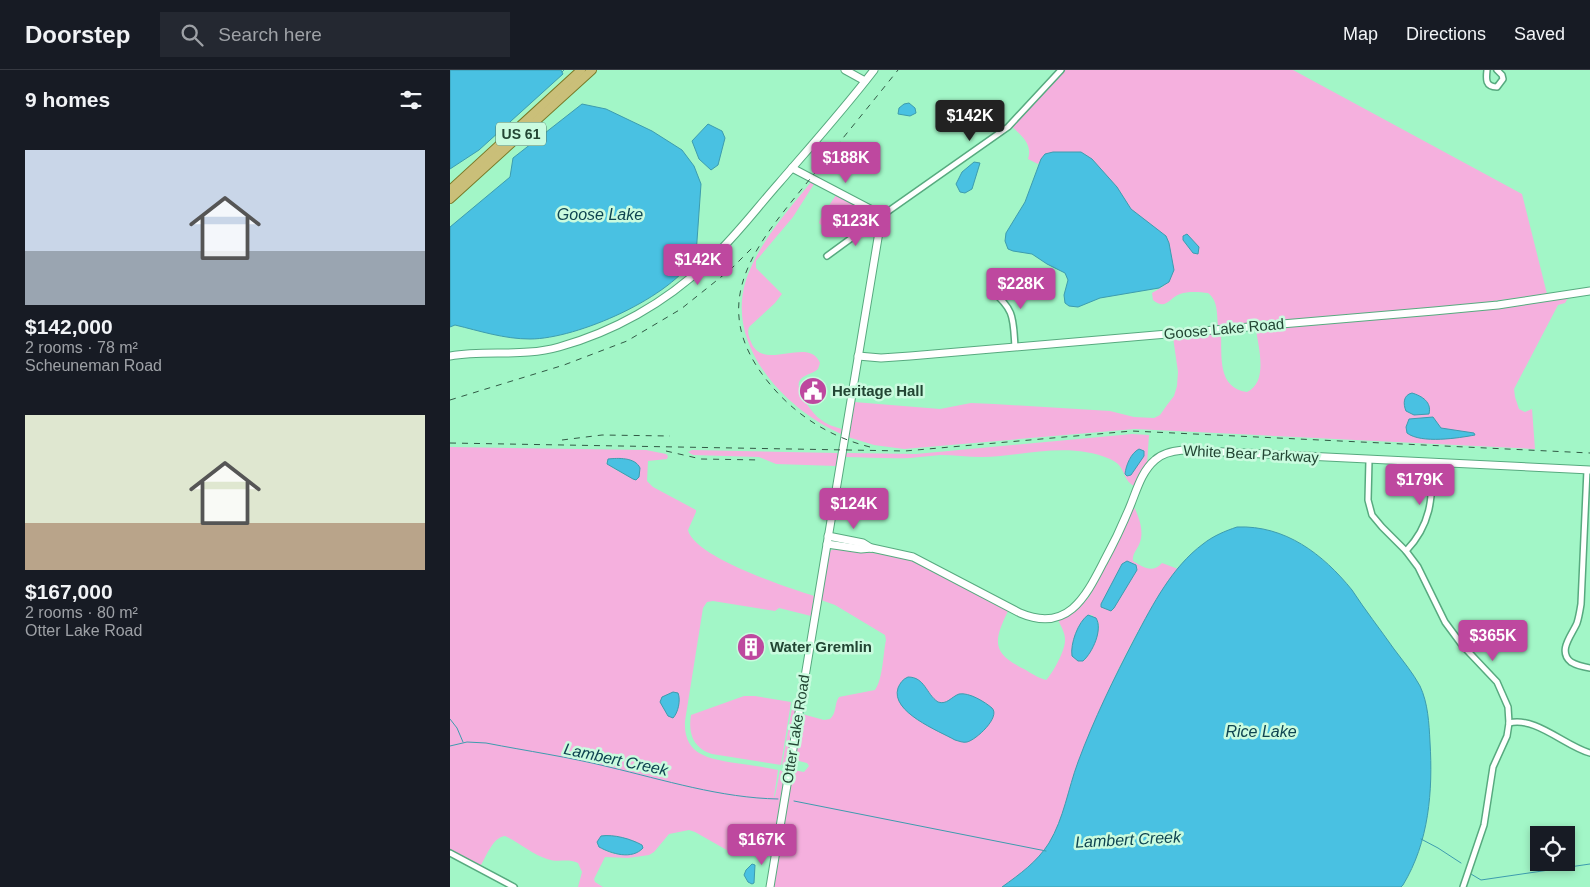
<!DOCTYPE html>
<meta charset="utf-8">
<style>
:root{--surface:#171b24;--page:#242831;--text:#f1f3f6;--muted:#9ea1a6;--line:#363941;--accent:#be489f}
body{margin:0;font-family:Helvetica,sans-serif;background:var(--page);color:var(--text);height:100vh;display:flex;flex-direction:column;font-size:19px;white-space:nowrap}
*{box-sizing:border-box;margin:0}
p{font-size:16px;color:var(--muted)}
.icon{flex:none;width:28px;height:28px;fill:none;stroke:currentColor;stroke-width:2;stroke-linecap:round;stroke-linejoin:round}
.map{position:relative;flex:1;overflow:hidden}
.panel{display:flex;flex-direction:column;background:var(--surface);width:450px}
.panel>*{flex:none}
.tools{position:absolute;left:1080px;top:756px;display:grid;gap:10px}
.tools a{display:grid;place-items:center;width:45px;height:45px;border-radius:0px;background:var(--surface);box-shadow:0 2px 8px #0003;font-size:25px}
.price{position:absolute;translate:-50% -42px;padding:0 11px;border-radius:5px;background:var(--accent);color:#fff;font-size:16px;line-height:32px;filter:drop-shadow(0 1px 2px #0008)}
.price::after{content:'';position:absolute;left:50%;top:30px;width:15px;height:11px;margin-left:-8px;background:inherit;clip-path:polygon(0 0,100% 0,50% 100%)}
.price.active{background:#222;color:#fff}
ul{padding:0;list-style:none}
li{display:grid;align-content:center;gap:10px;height:265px;padding:0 25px}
li span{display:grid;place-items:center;height:155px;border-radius:0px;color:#555}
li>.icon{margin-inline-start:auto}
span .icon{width:90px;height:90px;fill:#fffc;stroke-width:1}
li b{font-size:21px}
h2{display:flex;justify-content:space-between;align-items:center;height:60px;padding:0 25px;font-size:21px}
header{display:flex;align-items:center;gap:30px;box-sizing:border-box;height:70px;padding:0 25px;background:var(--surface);border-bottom:1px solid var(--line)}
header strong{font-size:24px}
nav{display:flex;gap:28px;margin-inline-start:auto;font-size:18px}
.search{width:350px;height:45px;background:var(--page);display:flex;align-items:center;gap:12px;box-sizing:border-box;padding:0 18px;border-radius:0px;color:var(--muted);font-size:19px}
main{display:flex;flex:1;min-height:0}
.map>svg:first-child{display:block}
.green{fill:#f5b0de;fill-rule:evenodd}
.water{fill:#49c1e2;stroke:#3d9cae}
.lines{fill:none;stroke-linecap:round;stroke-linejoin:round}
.stream{stroke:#3d9cae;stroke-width:1}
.street-casing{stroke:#57aa7f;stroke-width:8}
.secondary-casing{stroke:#57aa7f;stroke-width:9}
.primary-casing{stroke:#787826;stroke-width:10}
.street{stroke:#fff;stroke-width:5}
.secondary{stroke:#fff;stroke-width:7}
.primary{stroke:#cabf79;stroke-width:8}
.rail{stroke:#315a45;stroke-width:1;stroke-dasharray:6 6;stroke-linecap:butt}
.labels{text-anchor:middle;stroke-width:5;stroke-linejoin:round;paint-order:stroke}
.shield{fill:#cafbdf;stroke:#547c67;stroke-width:1}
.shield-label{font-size:14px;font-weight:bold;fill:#224533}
.street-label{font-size:15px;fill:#224533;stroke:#cafbdf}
.poi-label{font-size:15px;font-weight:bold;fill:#224533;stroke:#cafbdf;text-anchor:start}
.water-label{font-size:16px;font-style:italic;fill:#0f4451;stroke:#cafbdf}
</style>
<header>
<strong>Doorstep</strong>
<div class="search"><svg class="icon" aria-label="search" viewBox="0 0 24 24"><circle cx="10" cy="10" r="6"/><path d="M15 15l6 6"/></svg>Search here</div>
<nav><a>Map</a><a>Directions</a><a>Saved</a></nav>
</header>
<main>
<section class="panel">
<h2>9 homes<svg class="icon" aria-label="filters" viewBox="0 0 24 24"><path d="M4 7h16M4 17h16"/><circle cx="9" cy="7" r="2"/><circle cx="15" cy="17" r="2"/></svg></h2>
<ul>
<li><span style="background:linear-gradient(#c9d6e8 65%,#9aa5b1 0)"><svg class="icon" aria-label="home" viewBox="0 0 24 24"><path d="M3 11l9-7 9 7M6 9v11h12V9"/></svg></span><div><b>$142,000</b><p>2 rooms · 78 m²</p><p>Scheuneman Road</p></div></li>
<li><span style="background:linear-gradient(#dfe7d0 70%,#b9a48a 0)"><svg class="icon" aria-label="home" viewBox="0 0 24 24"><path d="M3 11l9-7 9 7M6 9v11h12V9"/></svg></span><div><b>$167,000</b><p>2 rooms · 80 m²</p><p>Otter Lake Road</p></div></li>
</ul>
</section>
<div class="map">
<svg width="1140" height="817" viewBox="0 0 1140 817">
<rect width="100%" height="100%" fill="#a2f6c7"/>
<g class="green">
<path d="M614,0H843L1072,124L1097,224L1014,235L768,256C767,245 768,230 758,223C750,222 738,221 730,224C719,228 716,241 703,230L702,223L714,216L593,86L588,94L578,89C583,74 571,65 561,56Z"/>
<path d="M361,112L364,114L343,147L306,191V198L332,224L325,233L299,257C297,262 299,267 301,272C313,303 359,265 370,293L368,299C363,304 351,305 349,312C346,321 363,344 370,349C376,354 384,357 392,359L391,364C335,339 275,276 296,210C309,172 337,142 361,112Z"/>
<path d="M386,125L418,142L426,150C407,157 405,143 391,145C383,146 379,155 371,155L369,153L370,149Z"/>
<path d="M1118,228L1115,233L1108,235L1064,319L1065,327L1069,339L1075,342L1082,339L1085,379L685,359L454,379L424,375L398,367L404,332L490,339L521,333L544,334L660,341L684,347L704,348L710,345L717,335L724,326L727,316L728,302L723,267L771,263C772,286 767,318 797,322C818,312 809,279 806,260L1035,240Z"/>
<path d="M682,364L699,365L697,394L684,416C671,409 677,396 660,389C618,371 575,386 532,387C518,387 504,385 490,385C480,386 470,387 460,388C438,389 416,387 395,387V383L466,384Z"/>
<path d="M0,377L196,380L216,384L218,386L217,389L198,391L197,411L203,417L246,440V442L238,460C244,487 338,518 364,526L361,546L329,538L325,541L263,531L257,532L253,538L235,651C233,685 259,689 285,693C299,695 314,697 328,700L324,727L325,726L330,700L333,702L334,706L325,765L320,773L318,774L320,759L318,758L316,775L282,783L245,762L239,760L219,764L204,782L199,785L178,788L155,787L144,809L145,812L153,817H128L132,802L128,793C118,788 108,793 97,789C82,784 69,772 55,766C43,767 36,787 30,797L0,780ZM160,389L181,390L189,407L186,410L183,409L163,398L156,392ZM156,765L181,770L192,780C179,788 157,786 147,774L149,769Z"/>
<path d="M242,380L388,383L386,396L326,394L309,387L243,385L238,382Z"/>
<path d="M684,437C689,447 694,461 690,472C688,479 682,483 683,491C693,497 702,504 712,493L728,499C690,550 663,608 639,666C624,701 614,758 590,786C580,798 566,807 552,817H324L343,700L354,702L359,696L357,693L345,690L352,644L374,650L380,649C387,643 384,634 389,627L425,620C433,609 433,584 436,570L435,565L385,535L371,530L379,484L381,480L390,478L449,487L461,490L558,541C543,572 542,583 574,599C581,603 588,608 596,610C603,603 616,579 615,569C615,563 611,556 608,550L624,542L639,527L672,465ZM638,545H642L648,552L649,557L638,585L636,589L630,591L623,587C619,573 631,557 638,545Z"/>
<path d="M294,626H305L341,632L331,695L262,684C243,678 238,663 241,645Z"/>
<path d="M343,632L347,633L337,692L332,695Z"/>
</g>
<g class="water">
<path d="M0,0H111L113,4L29,80L0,99Z"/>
<path d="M459,33L465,38L466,43L460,46L448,44L449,38L454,34Z"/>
<path d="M132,34L156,39L202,61L232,80L244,96L251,114L246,185C223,227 127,269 80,269C54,269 30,261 5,255L0,257V157L60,107L63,88Z"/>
<path d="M258,54L272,61L275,68L268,95L261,100L249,89L242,71Z"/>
<path d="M603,82H631L642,89L667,117L681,139L716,166L719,173L724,200L719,212L709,218L650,228L628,237L619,236L615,233L614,225L618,210L615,203L597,194L582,184L563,181L558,179L555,171L556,163L575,132L591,89L595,84Z"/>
<path d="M524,92L530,93L522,119L515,123L510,122L506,114L512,102Z"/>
<path d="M737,164L749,177L748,184L743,183L733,170V166Z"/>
<path d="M962,323C972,326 982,332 979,344L964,345L956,341C953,334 953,325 962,323Z"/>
<path d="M983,347L991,358L1024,363L1025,365C1009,368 971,374 957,363L956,357L959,349Z"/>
<path d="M689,379L694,381V386L681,405L677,406L675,404C676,395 681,383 689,379Z"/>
<path d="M158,389C168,388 185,387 190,398L189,407L186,410L183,409L157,394Z"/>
<path d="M787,457C835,455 873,484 902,520C915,540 930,559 944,579C953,591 963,603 970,616C978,633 979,653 980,672C983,721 979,772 953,815L951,817H552C570,804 587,792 599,773C614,748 618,719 628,692C644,649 664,608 685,568C703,534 722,497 753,474C763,466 775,461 787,457Z"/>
<path d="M677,491L686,495L687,500L664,538L661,541L651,537V534L672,494Z"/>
<path d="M638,545L646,548C653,559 643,582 633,591H628L622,586C620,574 628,552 638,545Z"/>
<path d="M458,607C475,607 476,624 488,632C497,635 501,627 509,624C519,622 535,632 542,638C551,647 526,670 517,672C513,673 509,671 505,670C489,661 440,642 448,618C450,613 453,609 458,607Z"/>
<path d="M223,622L228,623C231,630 228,643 223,648L218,646L210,632L212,627Z"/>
<path d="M151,766C164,764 181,769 192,775L193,778C182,790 162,784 149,777L147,772Z"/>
<path d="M302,794L305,795L304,813L302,814L298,812L294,805L296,800Z"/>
</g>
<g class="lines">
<g class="stream">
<path d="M112,2L114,0"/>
<path d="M0,649L7,658L13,672"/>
<path d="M0,676L17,672L36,673C77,681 119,687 159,697C214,710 271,728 328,729"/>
<path d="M344,731L596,781"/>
<path d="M971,769L988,778L1011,793"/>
<path d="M1021,804L1031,810L1140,794"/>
</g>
<defs>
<g id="street">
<path d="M1037,0C1036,9 1035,17 1047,17L1053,9L1052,5L1047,0"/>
<path d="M430,147L558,57L611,0"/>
<path d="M377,186L418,156L431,154"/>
<path d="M541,220C565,240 563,248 565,277"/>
<path d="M919,390L918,430L922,445L932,457L956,481L968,497L995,552L1012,575L1047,612L1058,637L1059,653L1057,666L1043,697L1034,755L1013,817"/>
<path d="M1137,400L1131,534C1130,540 1129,547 1127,553C1122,565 1107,581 1121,592C1126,595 1134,597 1140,598"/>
<path d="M956,481C982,454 982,427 983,392"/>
<path d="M1059,653C1085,646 1115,676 1140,683"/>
<path d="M0,783L64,817"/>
</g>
<g id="secondary">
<path d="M395,0L415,11"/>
<path d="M0,286C36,280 74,287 109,277C163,262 215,233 256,194C283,170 305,140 329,113C361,76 394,39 424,0"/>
<path d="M408,286L431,288L460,286L984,241L1048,235L1140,221"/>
<path d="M378,466L413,473L421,478"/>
<path d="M377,474L411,479L422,478L463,487L570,543C617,563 635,528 653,493C664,473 673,454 681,434C687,419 692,401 705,390C712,383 723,381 733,380L1140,400"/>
<path d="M320,817L431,150L429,145L424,141L342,98"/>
</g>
<g id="primary">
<path d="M0,120L131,0"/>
<path d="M0,129L142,0"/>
</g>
</defs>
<use href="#street" class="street-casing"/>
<use href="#secondary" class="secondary-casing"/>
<use href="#primary" class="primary-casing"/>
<use href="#street" class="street"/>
<use href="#secondary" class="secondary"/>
<use href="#primary" class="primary"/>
<g class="rail">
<path d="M0,330L114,295L177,271L231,239L281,199L305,175"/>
<path d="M112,370L152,365L220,366"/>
<path d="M0,373L455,381L682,361L1140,383"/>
<path d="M420,377C380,367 345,345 319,313C251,230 311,170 364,104C392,69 420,35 448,0"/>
<path d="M216,381L251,389L311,390"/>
</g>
</g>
<defs>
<symbol id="civic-disc" viewBox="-11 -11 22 22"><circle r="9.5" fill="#be489f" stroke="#cafbdf"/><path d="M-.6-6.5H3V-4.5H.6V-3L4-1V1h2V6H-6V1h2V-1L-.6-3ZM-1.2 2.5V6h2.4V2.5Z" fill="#fff"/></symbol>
<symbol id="building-disc" viewBox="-11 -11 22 22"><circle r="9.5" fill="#be489f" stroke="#cafbdf"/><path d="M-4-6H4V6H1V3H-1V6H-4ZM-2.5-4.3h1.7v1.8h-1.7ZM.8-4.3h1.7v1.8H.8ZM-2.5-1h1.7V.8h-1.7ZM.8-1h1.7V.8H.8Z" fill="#fff"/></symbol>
</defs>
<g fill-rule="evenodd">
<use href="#civic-disc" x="347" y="305" width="32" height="32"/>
<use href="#building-disc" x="285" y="561" width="32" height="32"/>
</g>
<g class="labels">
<rect class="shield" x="46" y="52.5" width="50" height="23" rx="4"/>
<g class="shield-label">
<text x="71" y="69">US 61</text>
</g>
<g class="street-label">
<text transform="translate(774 259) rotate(-5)" y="5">Goose Lake Road</text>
<text transform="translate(801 384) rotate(3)" y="5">White Bear Parkway</text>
<text transform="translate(346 659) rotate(-81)" y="5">Otter Lake Road</text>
</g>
<g class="poi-label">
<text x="382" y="326">Heritage Hall</text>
<text x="320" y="582">Water Gremlin</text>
</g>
<g class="water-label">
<text x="150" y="150">Goose Lake</text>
<text x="811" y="667">Rice Lake</text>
<text transform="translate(166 689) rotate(12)" y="6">Lambert Creek</text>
<text transform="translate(678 769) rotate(-3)" y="6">Lambert Creek</text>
</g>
</g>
</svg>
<div class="tools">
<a><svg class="icon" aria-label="locate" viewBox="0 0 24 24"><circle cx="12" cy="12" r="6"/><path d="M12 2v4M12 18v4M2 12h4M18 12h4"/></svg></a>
</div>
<b class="price active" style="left:520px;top:72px">$142K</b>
<b class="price" style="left:396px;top:114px">$188K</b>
<b class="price" style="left:406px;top:177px">$123K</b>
<b class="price" style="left:248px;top:216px">$142K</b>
<b class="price" style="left:571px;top:240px">$228K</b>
<b class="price" style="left:970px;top:436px">$179K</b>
<b class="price" style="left:404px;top:460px">$124K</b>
<b class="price" style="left:1043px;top:592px">$365K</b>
<b class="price" style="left:312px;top:796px">$167K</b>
</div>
</main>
